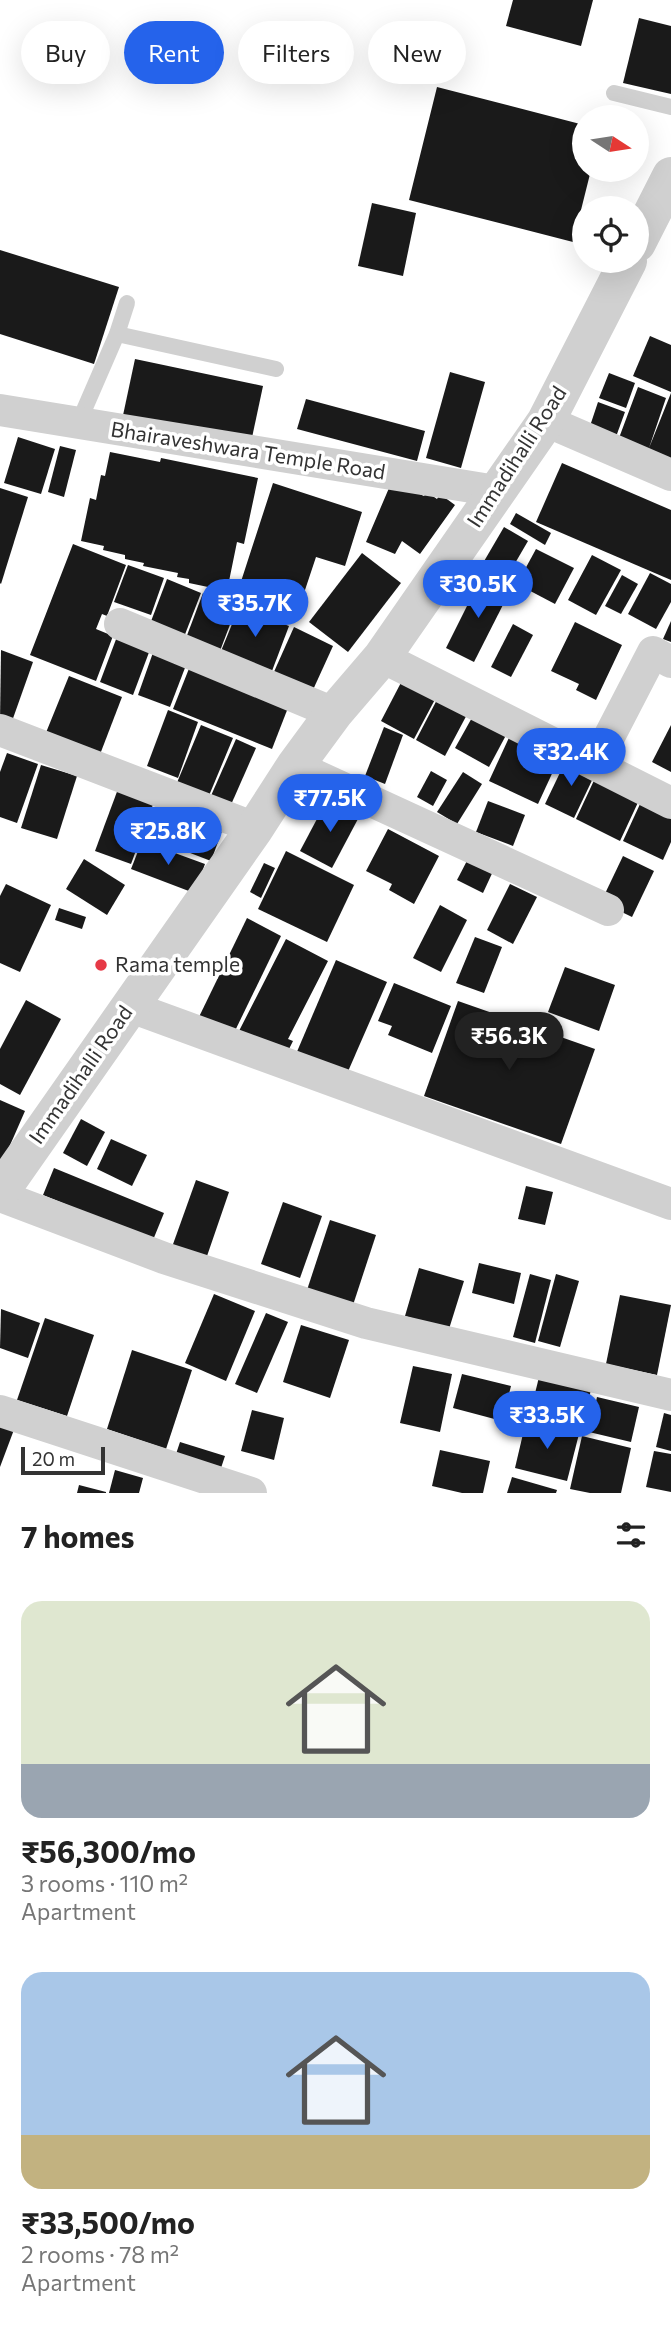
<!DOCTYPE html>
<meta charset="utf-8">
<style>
:root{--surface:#fff;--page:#f2f2f2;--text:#222;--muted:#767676;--accent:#2563eb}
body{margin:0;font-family:Commissioner,sans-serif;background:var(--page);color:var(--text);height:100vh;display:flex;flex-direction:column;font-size:26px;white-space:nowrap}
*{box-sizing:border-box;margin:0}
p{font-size:23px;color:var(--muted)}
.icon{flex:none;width:38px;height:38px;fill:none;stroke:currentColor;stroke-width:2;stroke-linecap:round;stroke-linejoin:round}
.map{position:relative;height:1493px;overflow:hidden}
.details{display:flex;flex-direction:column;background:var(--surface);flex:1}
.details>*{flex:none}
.banner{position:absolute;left:21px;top:21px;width:630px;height:63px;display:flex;gap:14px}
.needle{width:46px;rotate:102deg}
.controls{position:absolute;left:572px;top:105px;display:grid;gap:14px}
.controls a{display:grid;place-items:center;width:77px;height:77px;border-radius:50%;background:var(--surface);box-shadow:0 7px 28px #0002;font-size:35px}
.scale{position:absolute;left:21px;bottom:18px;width:84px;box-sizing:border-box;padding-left:7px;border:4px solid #333;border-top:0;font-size:19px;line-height:24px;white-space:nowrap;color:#333;-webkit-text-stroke:5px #fff;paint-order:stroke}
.price{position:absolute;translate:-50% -60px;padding:0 16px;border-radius:24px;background:var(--accent);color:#fff;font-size:23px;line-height:46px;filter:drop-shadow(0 2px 4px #0008)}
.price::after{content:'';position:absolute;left:50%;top:42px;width:21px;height:16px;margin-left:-10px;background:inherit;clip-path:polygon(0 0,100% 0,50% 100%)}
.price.selected{background:#222;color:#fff}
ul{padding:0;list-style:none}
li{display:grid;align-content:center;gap:14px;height:371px;padding:0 21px}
li span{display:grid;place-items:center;height:217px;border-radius:21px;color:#555}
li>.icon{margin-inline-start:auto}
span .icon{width:126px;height:126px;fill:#fffc;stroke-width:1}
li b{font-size:30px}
h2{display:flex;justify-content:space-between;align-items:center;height:84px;padding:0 21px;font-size:30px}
.tag{padding:0 24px;border-radius:32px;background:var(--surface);box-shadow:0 7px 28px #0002;font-size:24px;line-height:63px}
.tag.selected{background:var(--accent);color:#fff}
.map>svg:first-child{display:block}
.building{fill:#1a1a1a}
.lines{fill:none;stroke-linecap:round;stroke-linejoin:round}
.service{stroke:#d0d0d0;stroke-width:16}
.minor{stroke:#d0d0d0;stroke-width:32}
.tertiary{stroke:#d0d0d0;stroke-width:38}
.poi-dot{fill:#e63946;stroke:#fff;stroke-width:2.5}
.labels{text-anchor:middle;stroke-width:7;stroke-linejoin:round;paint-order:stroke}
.street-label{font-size:21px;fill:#333;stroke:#fff}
.poi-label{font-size:21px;fill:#333;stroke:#fff;text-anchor:start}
</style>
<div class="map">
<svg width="671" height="1493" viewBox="0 0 671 1493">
<rect width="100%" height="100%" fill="#fff"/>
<g class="building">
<path d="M513,0H593L581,46L506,26Z"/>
<path d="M639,18L671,26V94L623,83Z"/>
<path d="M437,87L584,125V170H591L573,242L409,200Z"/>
<path d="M372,203L416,213L403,276L358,266Z"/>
<path d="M0,250L119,287L94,364L0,334Z"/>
<path d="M650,336L671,345V392L633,376Z"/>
<path d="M135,359L263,386L250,447L122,420Z"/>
<path d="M450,372L485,382L461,468L426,458Z"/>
<path d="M609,373L635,383L626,408L599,398Z"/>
<path d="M638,387L666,398L649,448L671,393V469L616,446Z"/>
<path d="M306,399L425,431L417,461L297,429Z"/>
<path d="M598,402L625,412L613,445L587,435Z"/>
<path d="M18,437L55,449L41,494L4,483Z"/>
<path d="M60,446L76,450L64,497L48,492Z"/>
<path d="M110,452L160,462L161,458L258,478L244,544L237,542L227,591L189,583V579L177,577L178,573L143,566L144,563L125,559V555L103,550L104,546L81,541L90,498L96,500L101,475L105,476Z"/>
<path d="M562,463L671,510V580L536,522Z"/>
<path d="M392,481L424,496L427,492L437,499L440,494L455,505L420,554L402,541L395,554L366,542Z"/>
<path d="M273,483L362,512L345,566L316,557L295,620L235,600Z"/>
<path d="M0,488L28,497L1,584L0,583Z"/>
<path d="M516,513L551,533L545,545L510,524Z"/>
<path d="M504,527L528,541L507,577L483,563Z"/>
<path d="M73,544L126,565L107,616L102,614L96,629L113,636L96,681L30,655Z"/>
<path d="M536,549L574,568L555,604L517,584Z"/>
<path d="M362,553L401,583L348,652L309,622Z"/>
<path d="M592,555L621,570L596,615L568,600Z"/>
<path d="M128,565L164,578L151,615L114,602Z"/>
<path d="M650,573L671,584V602L656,629L628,614Z"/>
<path d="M622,575L638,584L621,614L605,606Z"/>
<path d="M481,578L509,593L474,662L446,648Z"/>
<path d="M167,579L201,593L184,637L150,624Z"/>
<path d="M203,593L237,606L220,651L186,638Z"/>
<path d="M239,607L289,626L272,671L221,651Z"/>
<path d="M671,621V642L663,639Z"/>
<path d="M575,622L622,645L596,700L576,690L579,684L551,671Z"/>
<path d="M513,624L533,635L511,677L491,667Z"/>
<path d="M294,627L333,646L312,692L273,674Z"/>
<path d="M118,634L151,647L133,695L100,682Z"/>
<path d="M155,647L188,660L170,707L138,695Z"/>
<path d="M1,650L33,662L11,724L0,721Z"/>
<path d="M192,661L291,700L272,749L173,709Z"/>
<path d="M406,673L440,690L414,739L381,721Z"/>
<path d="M69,676L122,697L99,757L45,735Z"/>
<path d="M441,692L471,707L445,756L416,740Z"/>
<path d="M478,707L511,726L489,767L455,748Z"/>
<path d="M168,710L198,722L178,778L147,766Z"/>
<path d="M201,725L233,738L208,798L176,785Z"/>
<path d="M671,725V772L652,762Z"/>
<path d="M384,727L403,735L385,784L365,776Z"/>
<path d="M513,729L562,752L538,804L489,781Z"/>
<path d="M236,739L256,748L230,807L210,798Z"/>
<path d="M7,753L38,764L17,823L0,817V772Z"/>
<path d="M567,758L596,772L574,818L545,804Z"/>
<path d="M41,765L77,776L57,839L21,828Z"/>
<path d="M431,771L447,780L433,806L417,797Z"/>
<path d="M463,772L482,784L457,824L437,812Z"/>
<path d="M597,774L641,796L620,841L576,819Z"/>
<path d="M118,789L154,802L131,864L95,851Z"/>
<path d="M327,800L359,817L332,868L300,851Z"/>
<path d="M488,801L525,815L513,846L476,832Z"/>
<path d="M640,804L671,813V842L663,860L623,841Z"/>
<path d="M157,807L222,831L211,861L146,836Z"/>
<path d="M388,829L439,856L414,904L389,890L392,884L366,871Z"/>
<path d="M142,841L205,864L194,893L131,869Z"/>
<path d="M286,851L354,885L327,942L258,909Z"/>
<path d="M470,855L495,867L483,893L457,880Z"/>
<path d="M623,856L654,871L632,917L601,902Z"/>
<path d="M84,859L125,885L107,915L66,889Z"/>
<path d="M264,863L275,868L261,898L250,892Z"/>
<path d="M6,884L51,905L20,972L0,963V896Z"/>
<path d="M510,884L537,897L513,944L487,930Z"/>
<path d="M440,905L467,920L441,972L413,958Z"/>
<path d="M59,908L86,917L82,929L55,920Z"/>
<path d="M247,918L281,936L232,1037L197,1021Z"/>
<path d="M475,937L502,947L484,993L456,983Z"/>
<path d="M286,939L328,961L288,1039L293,1041L286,1055L239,1031Z"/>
<path d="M336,960L387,982L346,1076L296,1054Z"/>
<path d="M565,967L615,985L599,1031L548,1012Z"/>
<path d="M394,983L451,1006L432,1053L388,1035L392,1026L378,1021Z"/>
<path d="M26,1000L61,1019L20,1095L0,1084V1049Z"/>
<path d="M458,1001L595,1049L561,1144L424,1096Z"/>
<path d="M0,1100L25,1111L0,1168Z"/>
<path d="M81,1119L105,1132L87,1166L63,1153Z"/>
<path d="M111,1139L147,1155L132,1186L97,1169Z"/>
<path d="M54,1168L164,1213L153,1240L43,1195Z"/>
<path d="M196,1180L229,1192L206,1259L172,1247Z"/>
<path d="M526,1186L553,1192L545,1225L518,1219Z"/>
<path d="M283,1202L322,1216L300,1278L261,1264Z"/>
<path d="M330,1220L376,1235L353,1305L307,1290Z"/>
<path d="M479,1263L521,1273L514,1304L472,1293Z"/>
<path d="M419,1268L464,1281L449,1329L405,1316Z"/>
<path d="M530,1274L551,1280L535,1343L513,1337Z"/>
<path d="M556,1274L579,1281L560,1347L538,1341Z"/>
<path d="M214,1294L255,1311L226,1381L185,1363Z"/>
<path d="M620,1295L671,1305L657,1375L606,1364Z"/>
<path d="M1,1309L40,1323L28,1358L0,1348Z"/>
<path d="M266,1313L288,1322L257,1393L235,1384Z"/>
<path d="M45,1318L94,1335L67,1416L17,1400Z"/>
<path d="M301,1325L349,1340L330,1398L283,1382Z"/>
<path d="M132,1350L192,1370L166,1449L107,1429Z"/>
<path d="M413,1366L452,1374L440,1432L400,1423Z"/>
<path d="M462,1374L511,1386L502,1421L453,1408Z"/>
<path d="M539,1377L591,1390L580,1431L529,1418Z"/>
<path d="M597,1397L639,1407L631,1442L589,1432Z"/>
<path d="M252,1410L284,1418L274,1460L241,1451Z"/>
<path d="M664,1413L671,1415V1451L656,1447Z"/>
<path d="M0,1421L15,1427L0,1467Z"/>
<path d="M526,1421L579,1434L567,1481L515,1468Z"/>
<path d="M582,1436L631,1448L621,1493H590L570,1489Z"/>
<path d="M180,1442L225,1456L221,1468L176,1454Z"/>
<path d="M440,1450L490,1461L483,1493H462L432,1486Z"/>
<path d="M654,1451L671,1454V1492L646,1487Z"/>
<path d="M115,1470L143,1478L139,1493H109Z"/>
<path d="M512,1477L557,1490L556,1493H507Z"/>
<path d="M79,1485L106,1492V1493H77Z"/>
</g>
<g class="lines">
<g class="service">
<path d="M614,93L671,107"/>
<path d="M117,334L276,369"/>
<path d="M78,424L117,334L127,303"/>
</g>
<g class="minor">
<path d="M0,410L496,491"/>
<path d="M546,421L671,475"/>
<path d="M120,624L334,713"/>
<path d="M382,657L671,803"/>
<path d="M0,730L255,828"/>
<path d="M595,764L653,652L671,662"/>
<path d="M295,766L608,910"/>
<path d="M128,1006L671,1204"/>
<path d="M0,1196L164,1258L366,1323L671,1395"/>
<path d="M0,1411L251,1493"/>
</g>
<g class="tertiary">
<path d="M637,243L671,176"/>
<path d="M0,1192L255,828L295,766L334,713L382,657L546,421L628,261"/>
</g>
</g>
<circle class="poi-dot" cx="101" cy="965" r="7"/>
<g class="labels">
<g class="street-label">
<text transform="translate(248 451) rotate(9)" y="7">Bhairaveshwara Temple Road</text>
<text transform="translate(517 457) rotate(-57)" y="7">Immadihalli Road</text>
<text transform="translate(81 1075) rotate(-55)" y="7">Immadihalli Road</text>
</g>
<g class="poi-label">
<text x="115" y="972">Rama temple</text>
</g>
</g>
</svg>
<div class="controls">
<a><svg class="needle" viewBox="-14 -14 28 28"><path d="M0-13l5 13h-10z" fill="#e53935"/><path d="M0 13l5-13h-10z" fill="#767676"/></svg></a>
<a><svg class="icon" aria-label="locate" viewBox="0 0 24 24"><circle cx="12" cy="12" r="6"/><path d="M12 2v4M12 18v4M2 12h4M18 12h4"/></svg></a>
</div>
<div class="scale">20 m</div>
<b class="price" style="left:478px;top:620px">₹30.5K</b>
<b class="price" style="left:255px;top:639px">₹35.7K</b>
<b class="price" style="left:571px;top:788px">₹32.4K</b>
<b class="price" style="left:330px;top:834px">₹77.5K</b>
<b class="price" style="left:168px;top:867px">₹25.8K</b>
<b class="price selected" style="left:509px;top:1072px">₹56.3K</b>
<b class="price" style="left:547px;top:1451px">₹33.5K</b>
<div class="banner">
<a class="tag">Buy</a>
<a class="tag selected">Rent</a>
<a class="tag">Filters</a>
<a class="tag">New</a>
</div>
</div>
<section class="details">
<h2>7 homes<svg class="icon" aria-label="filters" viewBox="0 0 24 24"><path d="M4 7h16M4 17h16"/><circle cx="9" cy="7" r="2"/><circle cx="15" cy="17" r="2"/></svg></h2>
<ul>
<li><span style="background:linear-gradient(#dfe7d0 75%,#9aa5b1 0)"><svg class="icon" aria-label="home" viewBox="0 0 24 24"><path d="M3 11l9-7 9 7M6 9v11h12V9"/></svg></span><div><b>₹56,300/mo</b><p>3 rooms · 110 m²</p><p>Apartment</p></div></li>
<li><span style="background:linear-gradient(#a9c7e8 75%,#c2b280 0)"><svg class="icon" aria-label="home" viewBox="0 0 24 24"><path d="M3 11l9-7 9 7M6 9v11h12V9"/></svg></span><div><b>₹33,500/mo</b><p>2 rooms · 78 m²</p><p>Apartment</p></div></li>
</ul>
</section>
